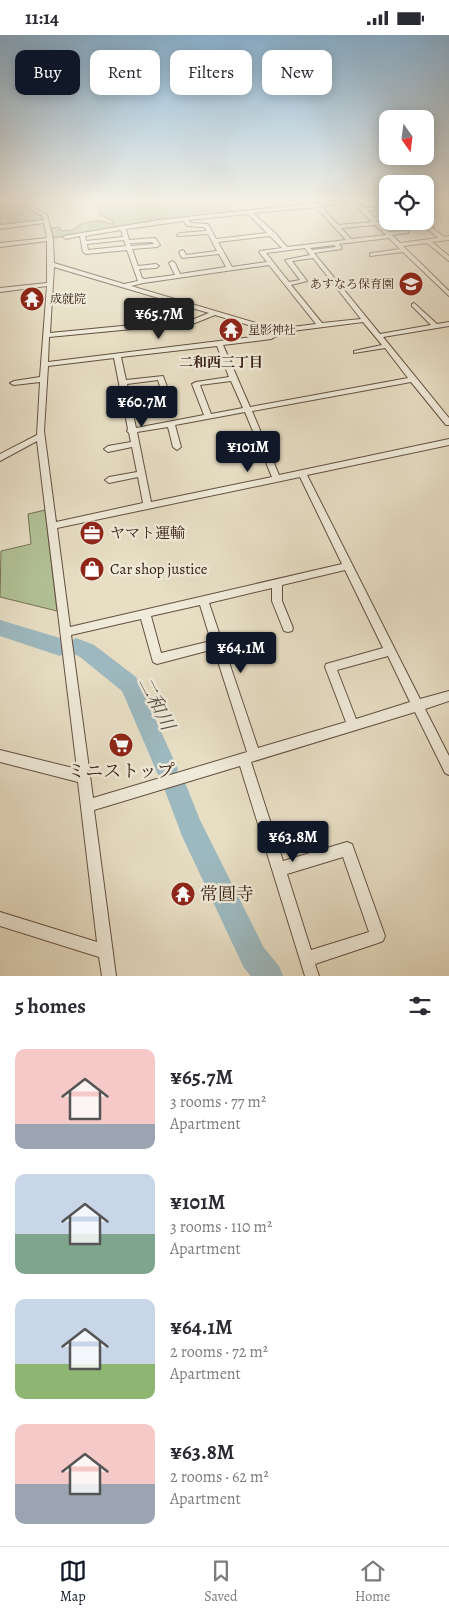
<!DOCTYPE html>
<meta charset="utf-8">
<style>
:root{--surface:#fff;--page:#f2f2f3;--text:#2b2b33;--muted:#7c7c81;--line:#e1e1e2;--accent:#111827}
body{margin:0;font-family:Alegreya,"Noto Serif JP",serif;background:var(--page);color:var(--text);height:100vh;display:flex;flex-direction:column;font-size:19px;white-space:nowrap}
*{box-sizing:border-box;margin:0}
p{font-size:16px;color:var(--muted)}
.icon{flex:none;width:28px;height:28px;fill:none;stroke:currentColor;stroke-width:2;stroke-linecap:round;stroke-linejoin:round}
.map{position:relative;height:941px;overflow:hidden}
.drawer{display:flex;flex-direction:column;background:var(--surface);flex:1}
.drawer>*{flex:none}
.guide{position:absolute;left:15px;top:15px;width:420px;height:45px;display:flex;gap:10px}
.needle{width:32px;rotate:166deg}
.buttons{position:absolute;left:379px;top:75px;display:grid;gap:10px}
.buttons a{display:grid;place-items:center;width:55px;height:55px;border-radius:10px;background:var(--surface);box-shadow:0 2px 12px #0003;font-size:25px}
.price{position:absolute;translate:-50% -42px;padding:0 11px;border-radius:5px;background:var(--accent);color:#fff;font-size:16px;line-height:32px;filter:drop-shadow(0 1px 2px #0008)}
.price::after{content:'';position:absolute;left:50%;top:30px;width:15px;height:11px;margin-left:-8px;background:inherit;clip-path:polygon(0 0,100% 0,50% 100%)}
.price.on{background:#222;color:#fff}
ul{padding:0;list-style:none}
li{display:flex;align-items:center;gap:15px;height:125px;padding:0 15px}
li span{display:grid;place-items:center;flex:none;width:140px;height:100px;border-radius:10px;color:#555}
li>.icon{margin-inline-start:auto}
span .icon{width:60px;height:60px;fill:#fffc;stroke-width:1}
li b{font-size:21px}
h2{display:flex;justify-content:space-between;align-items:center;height:60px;padding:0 15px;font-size:21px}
.pill{padding:0 18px;border-radius:10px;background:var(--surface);box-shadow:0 2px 12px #0003;font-size:18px;line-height:45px}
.pill.on{background:var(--accent);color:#fff}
.status{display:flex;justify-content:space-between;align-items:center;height:35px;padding:0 25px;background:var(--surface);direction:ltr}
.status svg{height:14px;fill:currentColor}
.dock{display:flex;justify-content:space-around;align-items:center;height:70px;border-top:1px solid var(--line);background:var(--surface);font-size:14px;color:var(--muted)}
.dock a{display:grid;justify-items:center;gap:2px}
.dock .on{color:var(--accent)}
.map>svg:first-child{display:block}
.green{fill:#b2c297;stroke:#767156}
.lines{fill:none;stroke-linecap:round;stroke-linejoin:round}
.river{fill:#9db9c0;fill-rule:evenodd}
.minor-casing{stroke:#645040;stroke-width:2}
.minor{fill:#efead9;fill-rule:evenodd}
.labels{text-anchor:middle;stroke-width:5;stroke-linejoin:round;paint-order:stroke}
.far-poi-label{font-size:12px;fill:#392014;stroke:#efead9;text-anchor:start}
.far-neighbourhood-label{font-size:14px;font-weight:bold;fill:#392014;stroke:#efead9}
.poi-label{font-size:15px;fill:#392014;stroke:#efead9;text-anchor:start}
.near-poi-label{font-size:18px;fill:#392014;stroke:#efead9}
.near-water-label{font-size:19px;font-style:italic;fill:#574e48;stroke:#efead9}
</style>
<div class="status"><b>11:14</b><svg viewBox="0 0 49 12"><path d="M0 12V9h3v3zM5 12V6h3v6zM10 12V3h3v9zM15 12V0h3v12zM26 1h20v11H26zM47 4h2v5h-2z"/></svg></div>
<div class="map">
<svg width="449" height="941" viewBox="0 0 449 941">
<rect width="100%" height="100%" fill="#e7dec4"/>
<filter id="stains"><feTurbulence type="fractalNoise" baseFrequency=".004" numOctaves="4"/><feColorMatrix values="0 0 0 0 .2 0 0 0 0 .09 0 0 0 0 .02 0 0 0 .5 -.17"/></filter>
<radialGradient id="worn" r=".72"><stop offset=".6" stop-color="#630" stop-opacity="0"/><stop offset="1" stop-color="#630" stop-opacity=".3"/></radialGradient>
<g class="green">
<path d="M0,165C13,165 37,172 43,186L0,191Z"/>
<path d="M79,165H134L149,172L173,165H213L218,172H221L223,171L219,165H225L233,178L52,203L51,193L59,192L62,196L73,195C79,188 93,185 102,186C107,187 110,189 114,189L111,185L100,180L95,168L81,169Z"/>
<path d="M45,475L57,576L0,562L1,516L31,509L28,479Z"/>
</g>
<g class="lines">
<path class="river" d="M0,585L60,603L68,608L76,603L94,610L136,642L178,734L175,742L184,745L200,785L264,913L279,931L283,941H251L244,933L182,801L164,753L168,745L159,742L122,656L80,622L68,616L60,621L0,601Z"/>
<defs>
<g id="minor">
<path d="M15,165H20L47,180L53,204L54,228L124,249L138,246L127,215L86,219L83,217L80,201L66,204L63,202L64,201L159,185L316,168L355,165L364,173L388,172V174L367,176L374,182L388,181V184L376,185L389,197L408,196V198L392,200L400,208L438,203L419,186H424L444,202L449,201V205L432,207L449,221V226L427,208L403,211L449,256V261L403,217L370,221V219L372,218L400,214L389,203L339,209L342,213L341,214L314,218L380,299L431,290L412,271V269L414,268L437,289L449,287V291L383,302L449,383V390H446L411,347L252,376L279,440L449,404V410L307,440L420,664L449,656V666L425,674L449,721V740L445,738L415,677L251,727L283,826L347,807L352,809L385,901L383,906L378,908L315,929L319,941H305L240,731L94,775L116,941H102L99,922L0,891V877L97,907L78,747L0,727V715L77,734L37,406L0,426V419L37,400L40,347L14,350L10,348L14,346L40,342L47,251L0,257V253L47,248V206L0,212V208L47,203L44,188L0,194V190L44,185L43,181ZM353,168L372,187L338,190L321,171ZM316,172L346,205L287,212L275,198L253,178ZM248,179L267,198L216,204L208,189L191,188L188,185ZM184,186L187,191L204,192L207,196L180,198L177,200L178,201L208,199L217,216L186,220L184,216L182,215L179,217L182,223L219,219L226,232L180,239L175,228L172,226L169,228L175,240L144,244L142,243L139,234L156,233L159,231L156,229L138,231L132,214L157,212L160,210L156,204L154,203L129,205L126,194ZM375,190L386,200L351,204L341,193ZM121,195L123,202L86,206L85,201ZM270,201L282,213L260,216L259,217L267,227L232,232L218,207ZM124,205L126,211L88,215L87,209ZM152,207L154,209L131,211L130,208ZM334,210L336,212L312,215L310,213ZM305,213L310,220L285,225L300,245L289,247L266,218ZM313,223L361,284L322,288L291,250L307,246L292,226ZM269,230L316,289L276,294L131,251L143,248ZM54,232L209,278L194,284L50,298ZM215,280L275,298L269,300L48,327L49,302L195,288ZM363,287L382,310L354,316V318L385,313L408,343L250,372L223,310L271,304L284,297ZM217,311L229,342L196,347L192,349L204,380L136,393L130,365L165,359L169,357L163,341L126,345L121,322ZM114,323L128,394L127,396L129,398L131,407L108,411L104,414L108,417L132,412L137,437L109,442L105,445L109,448L138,442L143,468L56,487L44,396L48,331ZM158,345L161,355L129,361L127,349ZM231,346L243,373L211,379L200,350ZM245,377L272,442L151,467L137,397L168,392L173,412L177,415L181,412L175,390ZM300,442L342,529L70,592L57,493ZM345,535L383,613L326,629L325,632L346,687L258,713L209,568L272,553V566L284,596L288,597L292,596L293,593L282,566V550ZM200,570L211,606L161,618L151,581ZM141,584L153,627L157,629L214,614L247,717L93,763L71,600ZM388,621L410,667L356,684L337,635ZM343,822L369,897L311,915L287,839Z"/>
<path d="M137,165L149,166L160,165L149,169Z"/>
</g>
</defs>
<use href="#minor" class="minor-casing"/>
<use href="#minor" class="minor"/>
</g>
<linearGradient id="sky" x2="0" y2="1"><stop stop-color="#8ab6d8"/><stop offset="0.56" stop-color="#f4f0e4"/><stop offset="1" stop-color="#f4f0e4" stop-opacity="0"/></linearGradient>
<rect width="449" height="296" fill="url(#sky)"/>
<defs>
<symbol id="school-disc" viewBox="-11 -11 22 22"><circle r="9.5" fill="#8f2418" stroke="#efead9"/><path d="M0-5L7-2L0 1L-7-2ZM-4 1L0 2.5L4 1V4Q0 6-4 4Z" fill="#fff"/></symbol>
<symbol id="temple-disc" viewBox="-11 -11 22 22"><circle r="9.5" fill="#8f2418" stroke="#efead9"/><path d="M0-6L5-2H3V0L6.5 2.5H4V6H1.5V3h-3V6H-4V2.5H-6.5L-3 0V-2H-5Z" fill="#fff"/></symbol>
<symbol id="office-disc" viewBox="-11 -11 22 22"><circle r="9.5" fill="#8f2418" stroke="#efead9"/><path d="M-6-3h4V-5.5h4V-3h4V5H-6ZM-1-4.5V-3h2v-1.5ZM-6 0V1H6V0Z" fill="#fff"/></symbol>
<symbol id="shop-disc" viewBox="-11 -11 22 22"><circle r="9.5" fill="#8f2418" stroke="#efead9"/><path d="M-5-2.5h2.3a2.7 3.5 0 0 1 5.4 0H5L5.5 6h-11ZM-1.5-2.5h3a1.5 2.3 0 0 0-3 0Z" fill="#fff"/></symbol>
<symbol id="supermarket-disc" viewBox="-11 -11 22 22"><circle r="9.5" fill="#8f2418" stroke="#efead9"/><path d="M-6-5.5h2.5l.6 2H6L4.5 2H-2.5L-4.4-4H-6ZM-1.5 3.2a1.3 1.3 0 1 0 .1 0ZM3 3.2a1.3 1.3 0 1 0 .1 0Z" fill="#fff"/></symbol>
</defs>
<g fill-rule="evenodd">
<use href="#school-disc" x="397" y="235" width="28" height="28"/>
<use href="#temple-disc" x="18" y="250" width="28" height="28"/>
<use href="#temple-disc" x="217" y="281" width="28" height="28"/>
<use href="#office-disc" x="78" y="484" width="28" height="28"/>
<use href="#shop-disc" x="78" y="520" width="28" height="28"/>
<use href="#supermarket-disc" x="107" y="696" width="28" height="28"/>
<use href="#temple-disc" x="169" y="845" width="28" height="28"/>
</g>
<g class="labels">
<g class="far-poi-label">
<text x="394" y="253" text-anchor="end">あすなろ保育園</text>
<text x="50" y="268">成就院</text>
<text x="248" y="299">星影神社</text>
</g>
<g class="far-neighbourhood-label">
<text x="221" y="332">二和西三丁目</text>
</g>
<g class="poi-label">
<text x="110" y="503">ヤマト運輸</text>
<text x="110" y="539">Car shop justice</text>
</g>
<g class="near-poi-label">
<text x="121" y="742">ミニストップ</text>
<text x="200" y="865" text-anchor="start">常圓寺</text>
</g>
<g class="near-water-label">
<text transform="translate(157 668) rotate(63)" y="7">二和川</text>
</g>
</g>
<rect width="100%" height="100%" filter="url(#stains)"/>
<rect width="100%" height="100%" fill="url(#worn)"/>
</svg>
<div class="buttons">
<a><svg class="needle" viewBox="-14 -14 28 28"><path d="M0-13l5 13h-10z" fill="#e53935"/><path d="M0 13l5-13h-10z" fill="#7c7c81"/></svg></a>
<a><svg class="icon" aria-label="locate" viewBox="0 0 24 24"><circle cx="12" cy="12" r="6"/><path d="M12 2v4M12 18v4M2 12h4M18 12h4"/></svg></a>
</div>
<b class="price on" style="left:159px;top:305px">¥65.7M</b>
<b class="price" style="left:142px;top:393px">¥60.7M</b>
<b class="price" style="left:248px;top:438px">¥101M</b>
<b class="price" style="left:241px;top:639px">¥64.1M</b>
<b class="price" style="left:293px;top:828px">¥63.8M</b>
<div class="guide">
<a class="pill on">Buy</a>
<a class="pill">Rent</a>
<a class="pill">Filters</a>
<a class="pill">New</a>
</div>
</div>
<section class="drawer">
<h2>5 homes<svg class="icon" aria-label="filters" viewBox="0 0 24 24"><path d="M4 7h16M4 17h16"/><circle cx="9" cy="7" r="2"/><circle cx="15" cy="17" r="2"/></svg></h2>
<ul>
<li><span style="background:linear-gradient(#f6c9c9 75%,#9aa5b1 0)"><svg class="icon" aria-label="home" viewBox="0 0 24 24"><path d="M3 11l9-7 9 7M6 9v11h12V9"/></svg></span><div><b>¥65.7M</b><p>3 rooms · 77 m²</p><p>Apartment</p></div></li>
<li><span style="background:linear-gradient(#c9d6e8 60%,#7fa58c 0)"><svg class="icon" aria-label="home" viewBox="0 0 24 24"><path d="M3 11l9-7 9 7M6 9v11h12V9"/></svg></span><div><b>¥101M</b><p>3 rooms · 110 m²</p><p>Apartment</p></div></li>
<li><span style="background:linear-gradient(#c9d6e8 65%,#8fb573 0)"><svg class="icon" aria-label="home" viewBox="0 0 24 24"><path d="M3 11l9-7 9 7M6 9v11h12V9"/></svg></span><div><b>¥64.1M</b><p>2 rooms · 72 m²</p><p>Apartment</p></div></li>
<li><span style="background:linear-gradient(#f6c9c9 60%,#9aa5b1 0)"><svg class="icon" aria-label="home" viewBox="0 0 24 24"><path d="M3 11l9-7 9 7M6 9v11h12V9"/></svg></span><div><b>¥63.8M</b><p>2 rooms · 62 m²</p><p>Apartment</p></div></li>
</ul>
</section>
<nav class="dock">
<a class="on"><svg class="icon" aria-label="map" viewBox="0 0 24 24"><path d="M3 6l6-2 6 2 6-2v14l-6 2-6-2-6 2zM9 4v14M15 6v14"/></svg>Map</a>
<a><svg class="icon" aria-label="saved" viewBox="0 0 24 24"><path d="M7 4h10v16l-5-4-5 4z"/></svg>Saved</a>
<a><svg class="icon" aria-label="home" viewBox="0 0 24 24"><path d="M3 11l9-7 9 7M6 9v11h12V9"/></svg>Home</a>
</nav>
